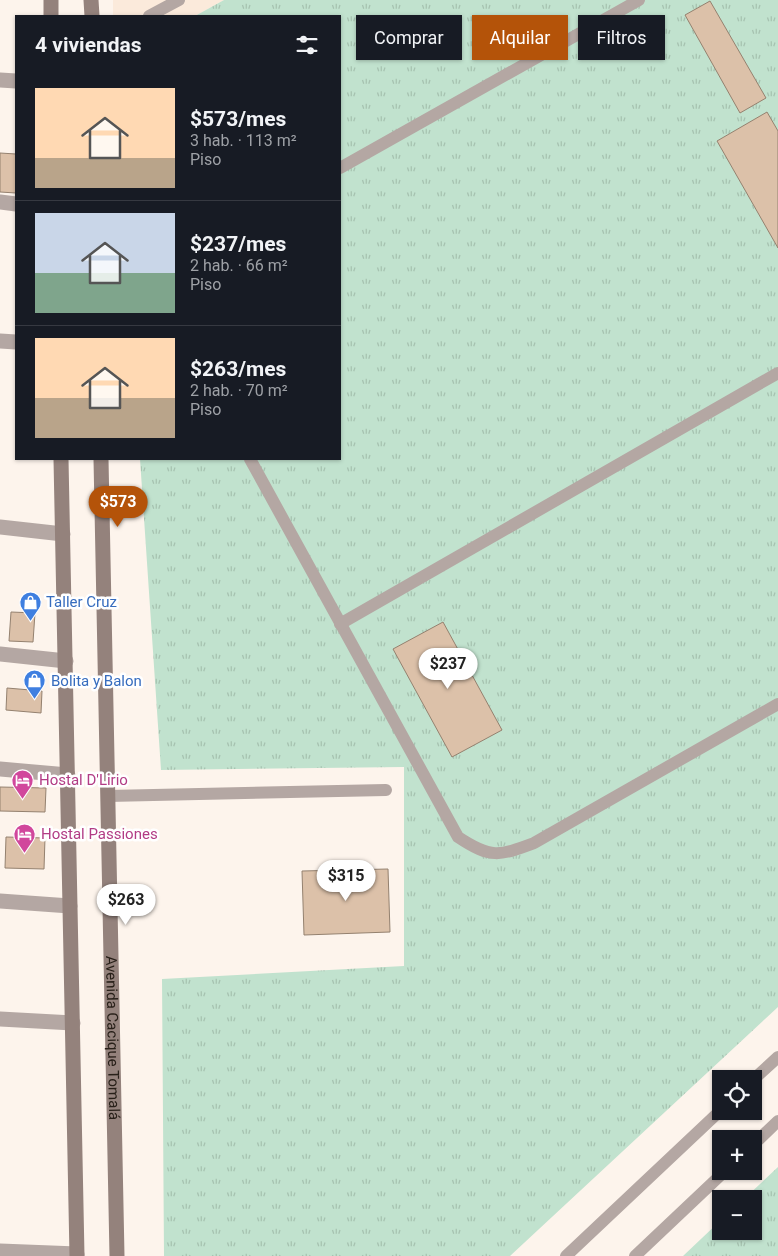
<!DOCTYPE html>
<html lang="es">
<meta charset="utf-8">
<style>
:root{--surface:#171b24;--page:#20242c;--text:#f1f3f6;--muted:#9ea1a6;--line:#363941;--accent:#b45309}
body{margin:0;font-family:Roboto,sans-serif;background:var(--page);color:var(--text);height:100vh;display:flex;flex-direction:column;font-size:19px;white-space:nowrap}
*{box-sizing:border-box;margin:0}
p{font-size:16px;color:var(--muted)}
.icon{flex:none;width:28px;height:28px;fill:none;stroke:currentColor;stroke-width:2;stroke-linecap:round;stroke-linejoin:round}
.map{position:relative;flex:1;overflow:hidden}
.sheet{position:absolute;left:15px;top:15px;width:326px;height:445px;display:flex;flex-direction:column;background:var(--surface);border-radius:0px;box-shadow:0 1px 4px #0004}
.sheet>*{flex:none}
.banner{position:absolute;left:356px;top:15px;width:346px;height:45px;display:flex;gap:10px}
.fabs{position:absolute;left:712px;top:1070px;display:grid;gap:10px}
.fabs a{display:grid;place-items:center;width:50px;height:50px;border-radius:0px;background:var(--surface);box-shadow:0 1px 4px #0004;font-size:25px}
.price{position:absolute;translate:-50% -42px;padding:0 11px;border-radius:18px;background:#fff;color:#222;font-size:16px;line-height:32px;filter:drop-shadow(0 1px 2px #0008)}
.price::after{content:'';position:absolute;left:50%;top:30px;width:15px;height:11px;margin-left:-8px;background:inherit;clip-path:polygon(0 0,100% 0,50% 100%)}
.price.on{background:var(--accent);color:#fff}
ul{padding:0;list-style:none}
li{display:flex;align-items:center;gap:15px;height:125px;padding:0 20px}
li+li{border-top:1px solid var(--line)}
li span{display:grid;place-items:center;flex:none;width:140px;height:100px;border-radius:0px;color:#555}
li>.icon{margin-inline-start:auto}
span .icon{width:60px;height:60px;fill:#fffc;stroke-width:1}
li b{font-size:21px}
h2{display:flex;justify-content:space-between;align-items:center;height:60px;padding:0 20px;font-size:21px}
.tag{padding:0 18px;border-radius:0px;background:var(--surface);box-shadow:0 1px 4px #0004;font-size:18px;line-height:45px}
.tag.on{background:var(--accent);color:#fff}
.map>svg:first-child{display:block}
.built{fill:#fbeadb}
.grass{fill:url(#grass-tufts)}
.building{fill:#dcc1a9;stroke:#94816f}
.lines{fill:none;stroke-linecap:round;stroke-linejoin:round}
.service{stroke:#b4a7a3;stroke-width:12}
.minor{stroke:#b4a7a3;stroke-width:15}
.tertiary{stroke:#b4a7a3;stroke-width:15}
.secondary{stroke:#94827c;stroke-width:15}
.labels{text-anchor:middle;stroke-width:5;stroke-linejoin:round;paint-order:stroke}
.shop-label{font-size:15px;fill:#366cbe;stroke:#fff;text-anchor:start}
.hotel-label{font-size:15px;fill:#b23c85;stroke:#fff;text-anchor:start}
.street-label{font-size:15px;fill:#282019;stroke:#fff}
</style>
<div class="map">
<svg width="778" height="1256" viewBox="0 0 778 1256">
<defs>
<pattern id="grass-tufts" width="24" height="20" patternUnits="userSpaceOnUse" patternTransform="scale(1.25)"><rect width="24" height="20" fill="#c1e2ce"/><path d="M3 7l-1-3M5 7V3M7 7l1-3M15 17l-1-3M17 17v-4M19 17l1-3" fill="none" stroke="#a6c2b0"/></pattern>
</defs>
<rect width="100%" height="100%" fill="#fdf4ec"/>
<path class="built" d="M113,0H224L195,16H113Z"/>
<g class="grass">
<path d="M224,0H778V1007L510,1256H164L162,979L404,966V767L161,770L140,459H340V16H195Z"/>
<path d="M778,1167V1256H683L721,1220V1231H754V1199H744Z"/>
</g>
<g class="building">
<path d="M710,1L766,98L740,113L685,15Z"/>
<path d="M767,112L778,131V248L717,141Z"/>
<path d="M0,153L16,154V193L0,192Z"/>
<path d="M11,612L35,613L33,642L9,641Z"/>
<path d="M443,622L502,730L452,757L393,649Z"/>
<path d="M7,688L42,691L41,713L6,710Z"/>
<path d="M0,787L46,788L45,812L0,811Z"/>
<path d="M6,837L45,838L44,869L5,868Z"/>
<path d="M388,869L390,932L304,935L302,871Z"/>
</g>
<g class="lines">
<g class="service">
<path d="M149,16L179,0"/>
<path d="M340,168L639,0"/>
<path d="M250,459L458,837C491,859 499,856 534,843L778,704"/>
<path d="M340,624L778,373"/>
<path d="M108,796L386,790"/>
<path d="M754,1079L778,1057"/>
<path d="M754,1144L778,1121"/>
<path d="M566,1256L721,1110"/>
<path d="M635,1256L725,1171"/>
</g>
<g class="minor">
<path d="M0,80L16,81"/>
<path d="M0,202L16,204"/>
<path d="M0,527L63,534"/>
<path d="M0,654L66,661"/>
<path d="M0,769L68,775"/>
<path d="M0,901L70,906"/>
<path d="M0,1019L73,1023"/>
<path d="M0,1251L77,1254"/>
</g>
<path class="tertiary" d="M0,341L16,342"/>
<g class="secondary">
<path d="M51,0V16"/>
<path d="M91,0L92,16"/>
<path d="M61,459L77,1256"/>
<path id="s1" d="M101,459L117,1256"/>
</g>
</g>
<defs>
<symbol id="shop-pin" viewBox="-11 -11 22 30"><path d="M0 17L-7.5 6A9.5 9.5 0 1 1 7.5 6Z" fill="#3f7fe0" stroke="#fff"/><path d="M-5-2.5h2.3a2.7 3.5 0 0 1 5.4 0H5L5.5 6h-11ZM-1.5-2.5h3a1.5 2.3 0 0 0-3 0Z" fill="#fff"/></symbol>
<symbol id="hotel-pin" viewBox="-11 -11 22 30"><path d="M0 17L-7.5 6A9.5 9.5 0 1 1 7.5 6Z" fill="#d1479c" stroke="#fff"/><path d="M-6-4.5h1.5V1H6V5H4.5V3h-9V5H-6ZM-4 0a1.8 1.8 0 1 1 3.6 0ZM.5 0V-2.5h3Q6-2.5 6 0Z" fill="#fff"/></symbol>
</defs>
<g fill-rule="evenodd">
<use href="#shop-pin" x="18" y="590" width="25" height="34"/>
<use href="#shop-pin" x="22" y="668" width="25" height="34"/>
<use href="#hotel-pin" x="10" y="768" width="25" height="34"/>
<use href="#hotel-pin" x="12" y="822" width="25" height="34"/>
</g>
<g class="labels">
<g class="shop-label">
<text x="46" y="607">Taller Cruz</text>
<text x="51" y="686">Bolita y Balon</text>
</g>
<g class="hotel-label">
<text x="39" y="785">Hostal D'Lirio</text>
<text x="41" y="839">Hostal Passiones</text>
</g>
<g class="street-label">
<text dy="5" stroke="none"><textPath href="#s1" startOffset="579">Avenida Cacique Tomalá</textPath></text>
</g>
</g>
</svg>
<div class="fabs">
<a><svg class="icon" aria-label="locate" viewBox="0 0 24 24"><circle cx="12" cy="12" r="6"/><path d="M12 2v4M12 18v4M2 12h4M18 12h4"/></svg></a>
<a>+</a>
<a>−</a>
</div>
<b class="price on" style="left:118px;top:528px">$573</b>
<b class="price" style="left:448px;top:690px">$237</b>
<b class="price" style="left:346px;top:902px">$315</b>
<b class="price" style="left:126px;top:926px">$263</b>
<div class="banner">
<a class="tag">Comprar</a>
<a class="tag on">Alquilar</a>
<a class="tag">Filtros</a>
</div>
<section class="sheet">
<h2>4 viviendas<svg class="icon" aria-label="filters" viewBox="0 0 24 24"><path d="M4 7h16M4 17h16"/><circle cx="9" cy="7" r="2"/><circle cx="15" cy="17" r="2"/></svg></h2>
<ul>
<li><span style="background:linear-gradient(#ffd9b3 70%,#b9a48a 0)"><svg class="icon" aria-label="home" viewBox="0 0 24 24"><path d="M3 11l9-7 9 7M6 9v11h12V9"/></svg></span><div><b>$573/mes</b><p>3 hab. · 113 m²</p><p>Piso</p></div></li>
<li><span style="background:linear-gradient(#c9d6e8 60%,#7fa58c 0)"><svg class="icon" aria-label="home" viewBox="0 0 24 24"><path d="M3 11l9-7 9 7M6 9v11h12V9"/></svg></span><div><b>$237/mes</b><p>2 hab. · 66 m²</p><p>Piso</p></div></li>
<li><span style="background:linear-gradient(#ffd9b3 60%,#b9a48a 0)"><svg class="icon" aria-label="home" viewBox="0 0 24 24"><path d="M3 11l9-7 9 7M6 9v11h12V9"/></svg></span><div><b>$263/mes</b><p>2 hab. · 70 m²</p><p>Piso</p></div></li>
</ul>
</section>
</div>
